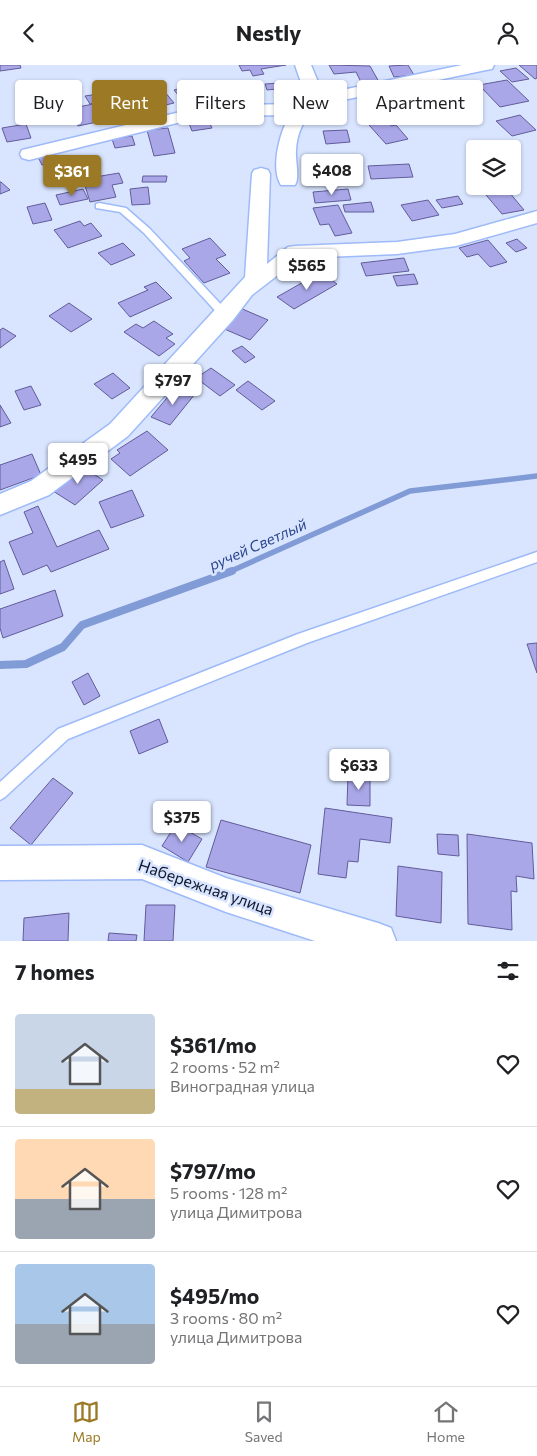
<!DOCTYPE html>
<meta charset="utf-8">
<style>
:root{--surface:#fff;--page:#f6f6f6;--text:#202124;--muted:#757577;--line:#e0e0e0;--accent:#9c7a25}
body{margin:0;font-family:Commissioner,sans-serif;background:var(--page);color:var(--text);height:100vh;display:flex;flex-direction:column;font-size:19px;white-space:nowrap}
*{box-sizing:border-box;margin:0}
p{font-size:16px;color:var(--muted)}
.icon{flex:none;width:28px;height:28px;fill:none;stroke:currentColor;stroke-width:2;stroke-linecap:round;stroke-linejoin:round}
.map{position:relative;height:876px;overflow:hidden}
.sheet{display:flex;flex-direction:column;background:var(--surface);flex:1}
.sheet>*{flex:none}
.banner{position:absolute;left:15px;top:15px;width:508px;height:45px;display:flex;gap:10px}
.fabs{position:absolute;left:466px;top:75px;display:grid;gap:10px}
.fabs a{display:grid;place-items:center;width:55px;height:55px;border-radius:5px;background:var(--surface);box-shadow:0 1px 4px #0004;font-size:25px}
.price{position:absolute;translate:-50% -42px;padding:0 11px;border-radius:5px;background:#fff;color:#222;font-size:16px;line-height:32px;filter:drop-shadow(0 1px 2px #0008)}
.price::after{content:'';position:absolute;left:50%;top:30px;width:15px;height:11px;margin-left:-8px;background:inherit;clip-path:polygon(0 0,100% 0,50% 100%)}
.price.selected{background:var(--accent);color:#fff}
ul{padding:0;list-style:none}
li{display:flex;align-items:center;gap:15px;height:125px;padding:0 15px}
li+li{border-top:1px solid var(--line)}
li span{display:grid;place-items:center;flex:none;width:140px;height:100px;border-radius:5px;color:#555}
li>.icon{margin-inline-start:auto}
span .icon{width:60px;height:60px;fill:#fffc;stroke-width:1}
li b{font-size:21px}
h2{display:flex;justify-content:space-between;align-items:center;height:60px;padding:0 15px;font-size:21px}
.tag{padding:0 18px;border-radius:5px;background:var(--surface);box-shadow:0 1px 4px #0004;font-size:18px;line-height:45px}
.tag.selected{background:var(--accent);color:#fff}
header{display:flex;justify-content:space-between;align-items:center;height:65px;padding:0 15px;background:var(--surface);font-size:22px;font-weight:700}
.tab-bar{display:flex;justify-content:space-around;align-items:center;height:70px;border-top:1px solid var(--line);background:var(--surface);font-size:14px;color:var(--muted)}
.tab-bar a{display:grid;justify-items:center;gap:2px}
.tab-bar .selected{color:var(--accent)}
.map>svg:first-child{display:block}
.lines{fill:none;stroke-linecap:round;stroke-linejoin:round}
.stream-far1{stroke:#819bd6;stroke-width:5.5}
.stream{stroke:#819bd6;stroke-width:8}
.building{fill:#aaa7e9;stroke:#615c99}
.service-casing{stroke:#9ebaf9;stroke-width:3}
.minor-casing{stroke:#9ebaf9;stroke-width:3}
.service{fill:#fff;fill-rule:evenodd}
.minor{fill:#fff;fill-rule:evenodd}
.labels{text-anchor:middle;stroke-width:5;stroke-linejoin:round;paint-order:stroke}
.water-label{font-size:15px;font-style:italic;fill:#2c478e;stroke:#d9e5ff}
.near-street-label{font-size:16px;fill:#0f182f;stroke:#d9e5ff}
</style>
<header><svg class="icon" aria-label="back" viewBox="0 0 24 24"><path d="M15 5l-7 7 7 7"/></svg>Nestly<svg class="icon" aria-label="person" viewBox="0 0 24 24"><circle cx="12" cy="8" r="4"/><path d="M4 21q1-7 8-7t8 7"/></svg></header>
<div class="map">
<svg width="537" height="876" viewBox="0 0 537 876">
<rect width="100%" height="100%" fill="#d9e5ff"/>
<g class="lines">
<path class="stream-far1" d="M229,507L410,426L537,411"/>
<path class="stream" d="M0,600L26,599L63,582L82,560L232,506"/>
</g>
<g class="building">
<path d="M0,0H20L21,3L0,6Z"/>
<path d="M239,0H286L261,4L264,9L253,11L250,5L242,6Z"/>
<path d="M329,0L370,1L379,17L362,19L356,7L334,9Z"/>
<path d="M408,0L414,10L394,12L389,1Z"/>
<path d="M519,0H537V13L535,14Z"/>
<path d="M516,3L529,14L512,17L500,6Z"/>
<path d="M507,15L529,36L500,42L479,20Z"/>
<path d="M293,17L296,25L278,27L277,24L267,25L265,19Z"/>
<path d="M193,20L203,31L183,36L174,25Z"/>
<path d="M160,21L174,38L149,44L136,26Z"/>
<path d="M73,25L76,31L63,33L60,28Z"/>
<path d="M213,26L219,40L210,42L204,28Z"/>
<path d="M296,28L300,38L279,40L276,31Z"/>
<path d="M98,29L103,36L90,39L85,31Z"/>
<path d="M431,31L442,47L454,45L459,52L430,56L415,33Z"/>
<path d="M382,32L395,44L400,42L413,55L399,58L393,53L387,55L368,36Z"/>
<path d="M464,33L471,45L458,46L456,42L448,43L443,35Z"/>
<path d="M133,34L141,49L116,54L108,38Z"/>
<path d="M62,37L71,54L53,58L45,40Z"/>
<path d="M93,39L102,56L78,61L69,44Z"/>
<path d="M520,50L536,65L512,71L496,56Z"/>
<path d="M207,53L212,63L192,66L188,56Z"/>
<path d="M386,56L391,61L396,60L408,74L386,79L369,60Z"/>
<path d="M26,59L31,73L7,77L2,63Z"/>
<path d="M168,63L175,88L154,91L147,65Z"/>
<path d="M347,65L350,77L326,79L323,66Z"/>
<path d="M132,71L135,80L115,83L112,74Z"/>
<path d="M52,88L56,96L42,100L38,92Z"/>
<path d="M409,99L413,112L371,114L368,101Z"/>
<path d="M332,105L336,118L310,120L307,107Z"/>
<path d="M119,108L123,118L112,120L116,132L90,137L83,114Z"/>
<path d="M143,111H167L166,117H142Z"/>
<path d="M0,117H1L10,125L0,129Z"/>
<path d="M493,121H504L524,145L502,149L481,124Z"/>
<path d="M148,122L150,139L132,140L130,124Z"/>
<path d="M83,124L88,134L60,140L56,130Z"/>
<path d="M348,124L351,135L315,138L313,127Z"/>
<path d="M458,131L463,139L442,143L436,135Z"/>
<path d="M428,135L439,150L412,156L401,140Z"/>
<path d="M371,137L374,147H345L343,140Z"/>
<path d="M45,138L52,155L33,159L27,142Z"/>
<path d="M338,140L352,168L335,171L329,159L320,160L313,143Z"/>
<path d="M80,156L84,161L91,158L102,171L68,183L54,165Z"/>
<path d="M210,173L226,190L216,194L230,208L204,218L184,196L190,193L182,184Z"/>
<path d="M517,174L527,183L516,187L506,178Z"/>
<path d="M488,175L507,197L490,202L478,189L467,192L459,183Z"/>
<path d="M123,178L135,190L111,200L98,188Z"/>
<path d="M404,193L409,206L366,211L361,198Z"/>
<path d="M321,207L337,219L294,244L277,232Z"/>
<path d="M414,209L418,219L397,221L393,211Z"/>
<path d="M156,217L172,233L130,252L118,238L148,225L144,222Z"/>
<path d="M69,238L92,254L71,267L49,251Z"/>
<path d="M240,243L268,255L250,275L222,263Z"/>
<path d="M154,256L173,269L166,273L175,279L159,291L124,267L136,259L143,263Z"/>
<path d="M3,263L16,271L0,283V265Z"/>
<path d="M242,281L255,292L245,298L232,286Z"/>
<path d="M211,303L235,320L220,331L196,313Z"/>
<path d="M113,308L130,323L112,334L94,319Z"/>
<path d="M248,316L275,336L262,345L236,325Z"/>
<path d="M31,321L41,340L24,345L15,326Z"/>
<path d="M176,322L195,329L170,360L151,352Z"/>
<path d="M0,340L11,358L0,362Z"/>
<path d="M147,366L168,385L130,411L111,394L120,388L117,385Z"/>
<path d="M32,389L41,410L0,425V400Z"/>
<path d="M81,401L103,415L75,440L53,426Z"/>
<path d="M132,425L144,451L111,463L99,437Z"/>
<path d="M38,441L57,482L99,465L109,484L51,507L47,500L23,510L9,477L33,468L24,447Z"/>
<path d="M4,495L14,524L0,529V497Z"/>
<path d="M55,525L63,551L3,573L0,563V544Z"/>
<path d="M537,578V608L527,579Z"/>
<path d="M88,608L100,631L84,640L72,617Z"/>
<path d="M159,654L168,677L139,689L130,666Z"/>
<path d="M348,710L370,712V741L347,740Z"/>
<path d="M53,713L73,728L31,780L10,763Z"/>
<path d="M325,743L392,753L390,778L360,774L358,797L348,796L346,813L318,809Z"/>
<path d="M221,755L311,780L300,828L206,802Z"/>
<path d="M176,759L202,774L188,797L162,781Z"/>
<path d="M437,769L458,770L459,791L438,789Z"/>
<path d="M467,769L532,778L534,814L516,811L517,827L511,826L512,865L468,859Z"/>
<path d="M398,801L442,807L441,858L396,851Z"/>
<path d="M146,840H175L173,876H144Z"/>
<path d="M69,848L68,876H23L24,853Z"/>
<path d="M109,868L137,870L136,876H108Z"/>
</g>
<g class="lines">
<defs>
<g id="service">
<path d="M99,138L126,143L150,164L229,248V252H221L144,168L120,147L96,143V139Z"/>
<path d="M537,487V497L307,578L68,674L5,732L0,735V717L58,664L298,569Z"/>
</g>
<g id="minor">
<path d="M295,0H311L323,29L462,0H494L492,4L486,5L315,41C304,55 297,67 296,85C295,95 300,112 295,120H281C270,103 280,66 290,50L205,51L29,95L22,93L20,89L22,85L205,41L292,39L303,34L305,29Z"/>
<path d="M261,103L268,105L270,109L267,199L288,182L295,181L397,177L455,169L537,146V158L456,181L397,189L300,193L252,230L233,255L128,371L49,430L0,450V429L31,416L110,359L245,212L252,109L254,105Z"/>
<path d="M142,780L226,813L378,858L391,863L396,876H315L226,847L142,814L0,815V781Z"/>
</g>
</defs>
<use href="#service" class="service-casing"/>
<use href="#minor" class="minor-casing"/>
<use href="#service" class="service"/>
<use href="#minor" class="minor"/>
</g>
<g class="labels">
<g class="water-label">
<text transform="translate(258 480) rotate(-24)" y="5">ручей Светлый</text>
</g>
<g class="near-street-label">
<text transform="translate(206 822) rotate(19)" y="6">Набережная улица</text>
</g>
</g>
</svg>
<div class="fabs">
<a><svg class="icon" aria-label="layers" viewBox="0 0 24 24"><path d="M12 4l9 5-9 5-9-5zM3 14l9 5 9-5"/></svg></a>
</div>
<b class="price" style="left:332px;top:131px">$408</b>
<b class="price selected" style="left:72px;top:132px">$361</b>
<b class="price" style="left:307px;top:226px">$565</b>
<b class="price" style="left:173px;top:341px">$797</b>
<b class="price" style="left:78px;top:420px">$495</b>
<b class="price" style="left:359px;top:726px">$633</b>
<b class="price" style="left:182px;top:778px">$375</b>
<div class="banner">
<a class="tag">Buy</a>
<a class="tag selected">Rent</a>
<a class="tag">Filters</a>
<a class="tag">New</a>
<a class="tag">Apartment</a>
</div>
</div>
<section class="sheet">
<h2>7 homes<svg class="icon" aria-label="filters" viewBox="0 0 24 24"><path d="M4 7h16M4 17h16"/><circle cx="9" cy="7" r="2"/><circle cx="15" cy="17" r="2"/></svg></h2>
<ul>
<li><span style="background:linear-gradient(#c9d6e8 75%,#c2b280 0)"><svg class="icon" aria-label="home" viewBox="0 0 24 24"><path d="M3 11l9-7 9 7M6 9v11h12V9"/></svg></span><div><b>$361/mo</b><p>2 rooms · 52 m²</p><p>Виноградная улица</p></div><svg class="icon" aria-label="heart" viewBox="0 0 24 24"><path d="M12 20l-8-8c-3-5 5-10 8-4 3-6 11-1 8 4z"/></svg></li>
<li><span style="background:linear-gradient(#ffd9b3 60%,#9aa5b1 0)"><svg class="icon" aria-label="home" viewBox="0 0 24 24"><path d="M3 11l9-7 9 7M6 9v11h12V9"/></svg></span><div><b>$797/mo</b><p>5 rooms · 128 m²</p><p>улица Димитрова</p></div><svg class="icon" aria-label="heart" viewBox="0 0 24 24"><path d="M12 20l-8-8c-3-5 5-10 8-4 3-6 11-1 8 4z"/></svg></li>
<li><span style="background:linear-gradient(#a9c7e8 60%,#9aa5b1 0)"><svg class="icon" aria-label="home" viewBox="0 0 24 24"><path d="M3 11l9-7 9 7M6 9v11h12V9"/></svg></span><div><b>$495/mo</b><p>3 rooms · 80 m²</p><p>улица Димитрова</p></div><svg class="icon" aria-label="heart" viewBox="0 0 24 24"><path d="M12 20l-8-8c-3-5 5-10 8-4 3-6 11-1 8 4z"/></svg></li>
</ul>
</section>
<nav class="tab-bar">
<a class="selected"><svg class="icon" aria-label="map" viewBox="0 0 24 24"><path d="M3 6l6-2 6 2 6-2v14l-6 2-6-2-6 2zM9 4v14M15 6v14"/></svg>Map</a>
<a><svg class="icon" aria-label="saved" viewBox="0 0 24 24"><path d="M7 4h10v16l-5-4-5 4z"/></svg>Saved</a>
<a><svg class="icon" aria-label="home" viewBox="0 0 24 24"><path d="M3 11l9-7 9 7M6 9v11h12V9"/></svg>Home</a>
</nav>
